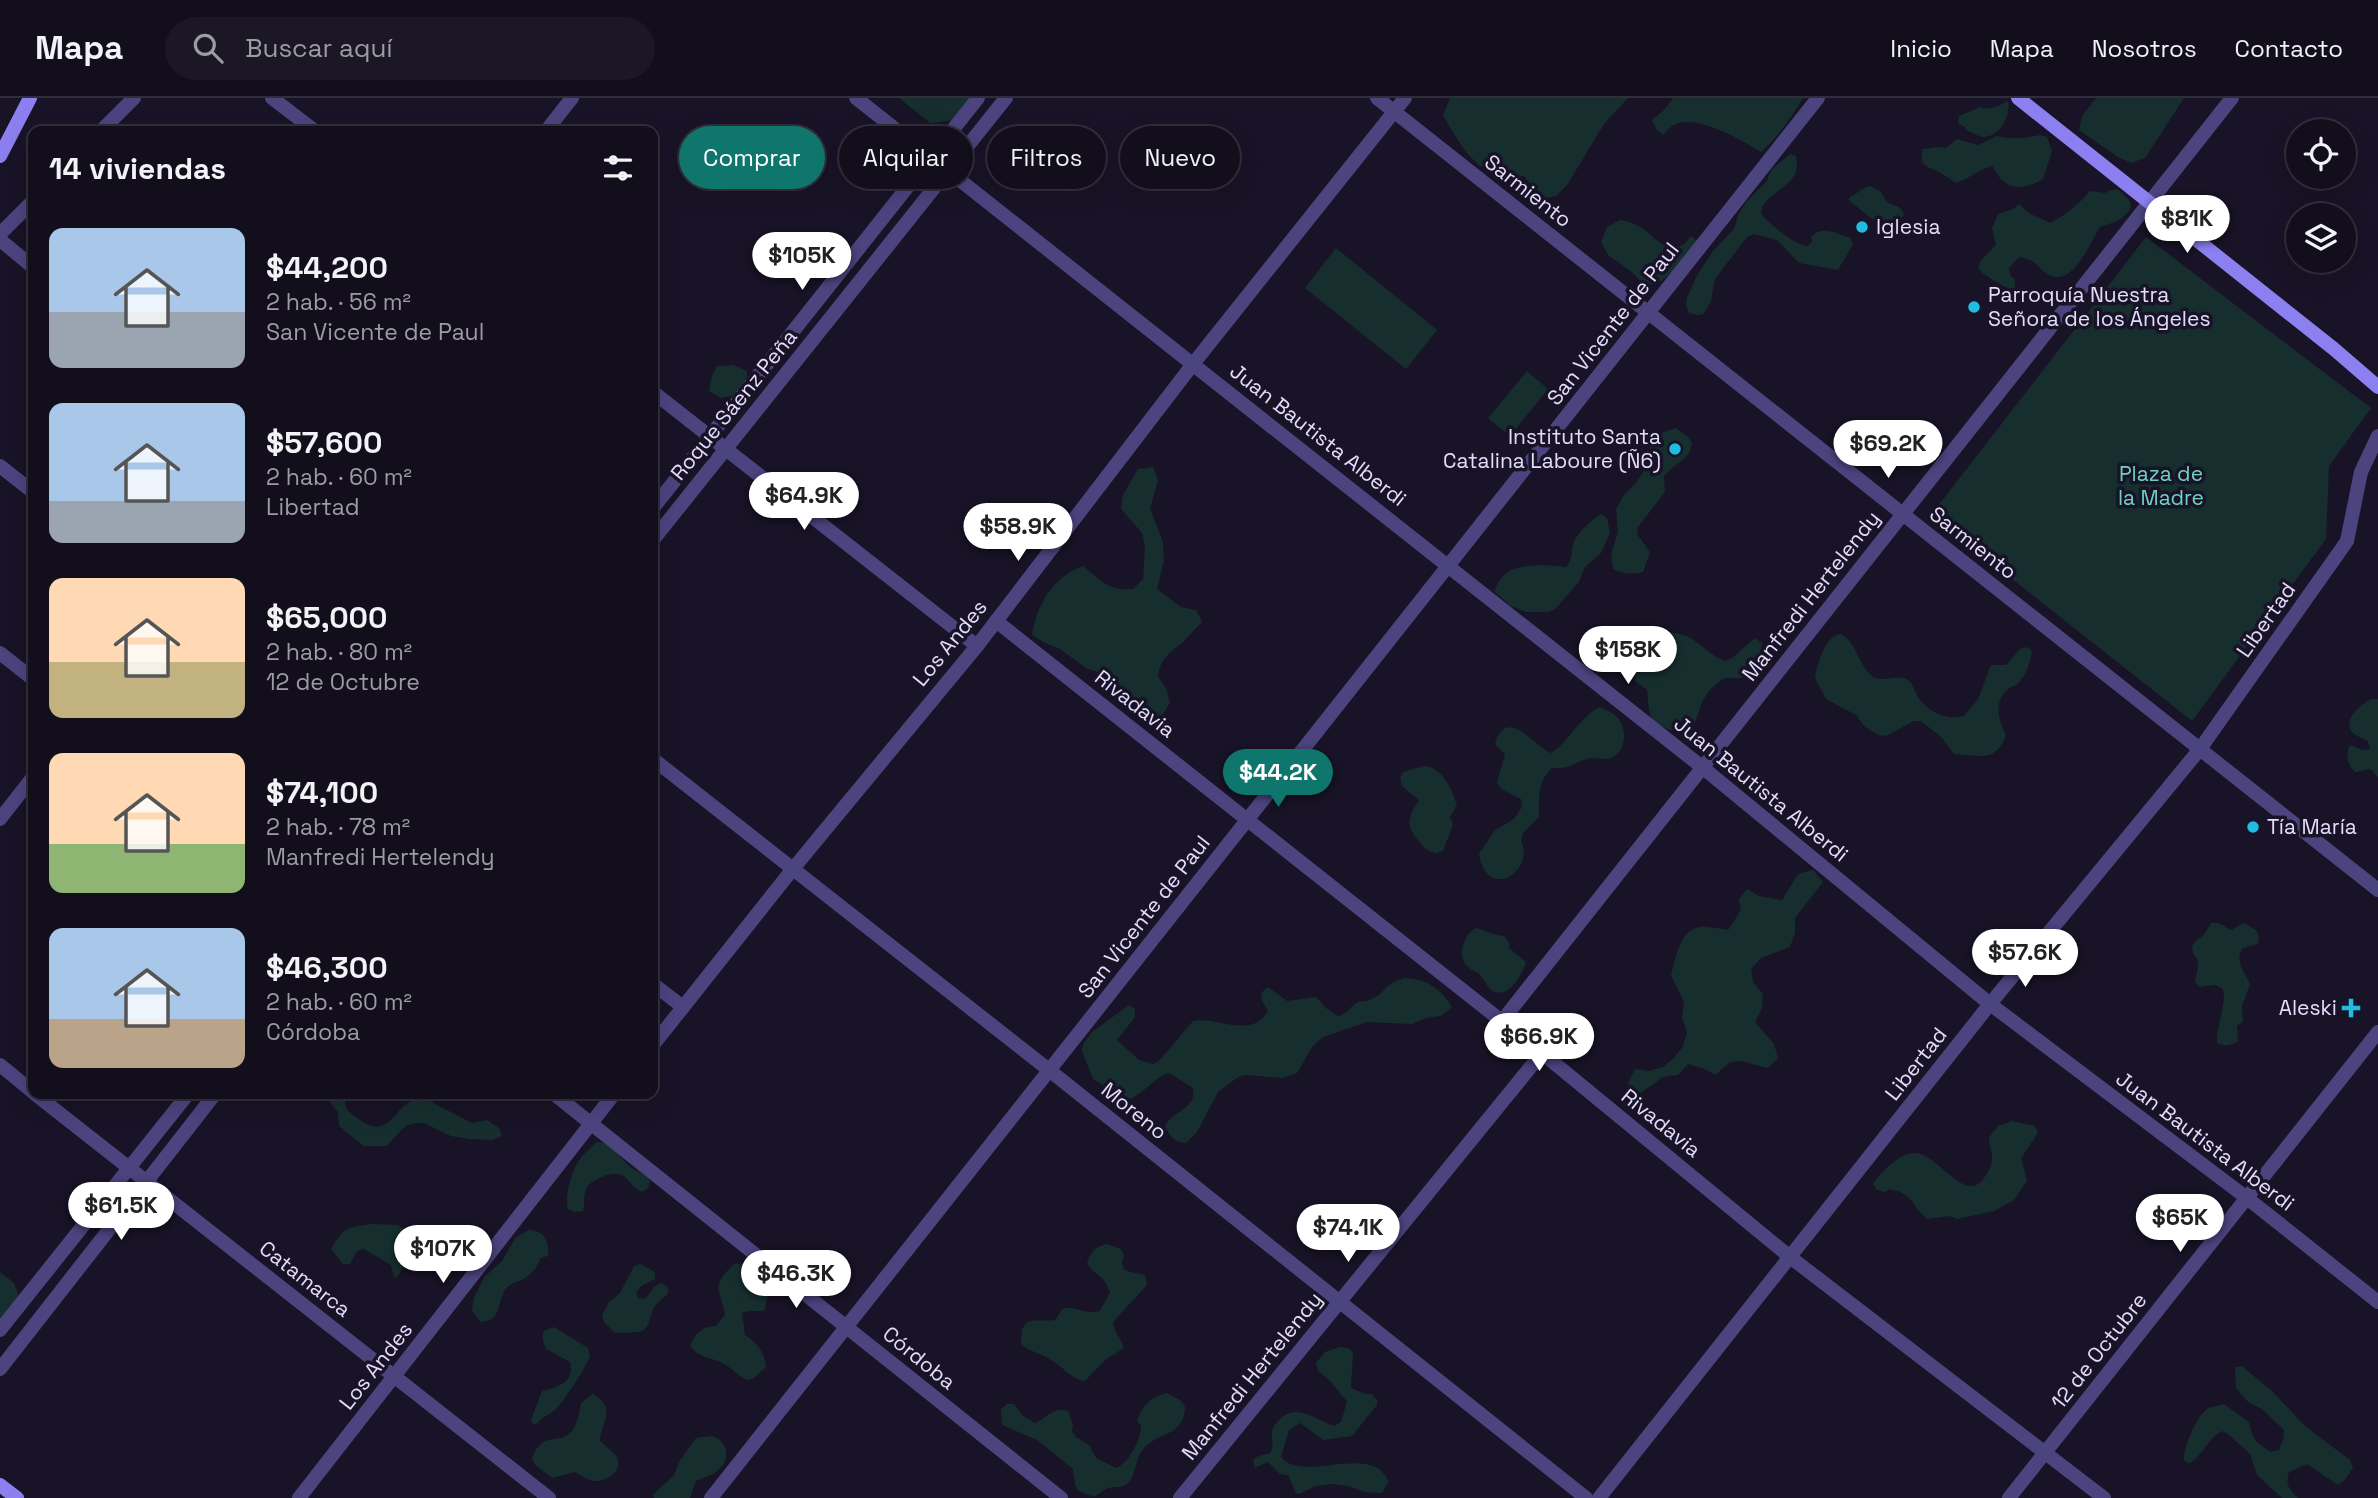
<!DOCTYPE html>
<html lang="es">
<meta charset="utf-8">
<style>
:root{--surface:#120e1c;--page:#1b1725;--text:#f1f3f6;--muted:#9c9ca3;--line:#312e3b;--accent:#0f766e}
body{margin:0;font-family:"Space Grotesk",sans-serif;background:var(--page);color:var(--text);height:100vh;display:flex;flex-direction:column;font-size:26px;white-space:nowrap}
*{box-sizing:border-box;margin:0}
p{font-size:23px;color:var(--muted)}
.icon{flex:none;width:38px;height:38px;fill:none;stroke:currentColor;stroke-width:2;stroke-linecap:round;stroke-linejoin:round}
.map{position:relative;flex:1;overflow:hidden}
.side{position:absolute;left:28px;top:28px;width:630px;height:973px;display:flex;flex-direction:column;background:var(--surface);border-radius:14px;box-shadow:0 7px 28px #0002,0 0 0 2px var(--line)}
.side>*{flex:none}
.guide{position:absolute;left:679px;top:28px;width:665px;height:63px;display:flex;gap:14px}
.fabs{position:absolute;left:2286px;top:21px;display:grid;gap:14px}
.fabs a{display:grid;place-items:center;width:70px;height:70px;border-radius:50%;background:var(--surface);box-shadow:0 7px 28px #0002,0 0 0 2px var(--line);font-size:35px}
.price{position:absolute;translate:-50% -60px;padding:0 16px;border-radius:24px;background:#fff;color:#222;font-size:23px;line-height:46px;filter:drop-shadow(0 2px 4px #0008)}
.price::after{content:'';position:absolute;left:50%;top:42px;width:21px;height:16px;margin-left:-10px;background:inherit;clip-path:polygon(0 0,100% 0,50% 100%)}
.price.current{background:var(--accent);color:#fff}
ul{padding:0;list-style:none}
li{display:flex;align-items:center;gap:21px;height:175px;padding:0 21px}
li span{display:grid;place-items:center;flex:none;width:196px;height:140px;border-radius:14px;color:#555}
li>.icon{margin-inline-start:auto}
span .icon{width:84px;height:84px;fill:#fffc;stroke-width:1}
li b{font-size:30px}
h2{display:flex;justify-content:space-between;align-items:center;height:84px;padding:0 21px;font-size:30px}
.tag{padding:0 24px;border-radius:32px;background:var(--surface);box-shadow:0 7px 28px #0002,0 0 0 2px var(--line);font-size:24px;line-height:63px}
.tag.current{background:var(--accent);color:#fff}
header{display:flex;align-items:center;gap:42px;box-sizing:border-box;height:98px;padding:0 35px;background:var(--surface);border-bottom:2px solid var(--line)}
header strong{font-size:33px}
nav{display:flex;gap:38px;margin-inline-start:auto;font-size:24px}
.search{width:490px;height:63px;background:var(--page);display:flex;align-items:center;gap:18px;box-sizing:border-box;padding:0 24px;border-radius:38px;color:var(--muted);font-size:26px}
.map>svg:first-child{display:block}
.green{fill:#172e2f}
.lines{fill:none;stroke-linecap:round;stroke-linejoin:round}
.street{stroke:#4c447f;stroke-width:14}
.secondary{stroke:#8c7fef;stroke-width:14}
.poi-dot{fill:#20bce3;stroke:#181326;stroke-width:2.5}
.labels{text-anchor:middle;stroke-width:7;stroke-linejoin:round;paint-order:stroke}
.street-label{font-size:21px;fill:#e3dcfb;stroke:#181326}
.poi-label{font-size:21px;fill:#e3dcfb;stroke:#181326;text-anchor:start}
.park-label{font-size:21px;fill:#70d2c3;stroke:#181326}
</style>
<header>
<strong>Mapa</strong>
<div class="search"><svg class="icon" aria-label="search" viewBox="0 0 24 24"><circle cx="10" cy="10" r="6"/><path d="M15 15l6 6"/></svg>Buscar aquí</div>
<nav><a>Inicio</a><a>Mapa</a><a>Nosotros</a><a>Contacto</a></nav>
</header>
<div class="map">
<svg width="2378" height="1400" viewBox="0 0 2378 1400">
<rect width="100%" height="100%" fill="#181326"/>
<g class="green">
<path d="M899,0H974L957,22L930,25Z"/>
<path d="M1450,0H1628L1604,26L1567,87L1556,98L1543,101L1524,78C1515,77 1505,77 1495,75C1472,70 1454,37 1443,17Z"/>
<path d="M1673,0H1803C1791,20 1779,38 1761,54C1741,42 1699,17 1676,26C1671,28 1667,33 1663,37L1657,32L1652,22L1664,12Z"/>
<path d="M2096,0H2184L2145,60L2131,65L2118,59L2079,32L2082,18Z"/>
<path d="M2008,3C2011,17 2001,38 1984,39C1978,39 1973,34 1967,33L1965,29L1958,25L1959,18L1980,9C1991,13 1998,8 2008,3Z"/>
<path d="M2040,37L2047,39L2052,53L2043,81C2030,88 2016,94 2003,83C1998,79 1996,73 1992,68C1978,71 1971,80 1956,85C1951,82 1946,78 1941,75C1929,68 1918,70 1923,51L1938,49L1946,50L1957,41L1978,47L1997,38C2010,42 2027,40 2040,37Z"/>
<path d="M1790,56L1796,58C1804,92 1762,91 1761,116C1770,126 1794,147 1807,148L1812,144L1811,139C1821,127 1837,135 1850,140L1853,146L1838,172L1799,165L1777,142L1754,136L1747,139L1715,181L1711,203L1704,216L1697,217L1689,215L1686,208L1687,200L1696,179L1713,153L1734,131L1738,117L1746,104L1767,83L1769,76L1773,70Z"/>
<path d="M1870,88L1881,94L1887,104C1894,109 1901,106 1904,117L1892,130C1889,130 1887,130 1885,130C1882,129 1853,106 1849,102L1850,99C1857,96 1861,90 1870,88Z"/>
<path d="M2118,91L2129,102L2131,109C2124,123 2114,124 2100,129C2092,141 2074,187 2052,178C2037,172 2041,163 2019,159L2009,170L2010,177L2015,182V190L2008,191L1982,175L1978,169L1981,162L1996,147L1992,130L1998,116L2013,111L2019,106L2029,115L2050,125C2066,117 2078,107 2090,93L2105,95L2111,92Z"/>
<path d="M1620,122C1647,126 1649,141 1671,151L1685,146L1691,138L1698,144L1670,176L1656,187L1642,185L1632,174L1608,157L1601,144L1607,129Z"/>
<path d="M2146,139L2371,310L2329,368L2326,441L2192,623L1931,417Z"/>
<path d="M1336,150L1437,232L1406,271L1305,190Z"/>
<path d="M733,267L747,273V287L737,297L721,300L709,293L712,278L717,268Z"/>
<path d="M1527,273L1548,291L1510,338L1488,320Z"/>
<path d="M1676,330L1688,339L1692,345C1690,363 1673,365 1664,379L1665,394L1638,429L1637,436L1650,454L1643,474C1632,477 1623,476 1613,471L1611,456L1618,434L1616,411L1624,397L1635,386L1644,373L1643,365L1650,352V344L1661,335Z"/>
<path d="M1153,369L1158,382L1150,411L1163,444L1164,462L1157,491L1181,509L1196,512L1202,524C1195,531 1188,539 1181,546C1168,556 1160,561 1158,579L1166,590L1170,605L1162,617L1147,622L1134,613L1106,577L1086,570L1060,551L1045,545L1032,537C1037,506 1053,479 1083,468C1100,482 1110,494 1133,491L1143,481L1145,450L1142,435L1121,411L1123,397L1138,371Z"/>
<path d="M1601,416L1607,420L1610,435L1601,455L1585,469L1579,484L1555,511L1549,514H1526L1511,508L1494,493C1497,488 1499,482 1503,478C1517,464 1549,467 1566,469C1572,462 1571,456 1573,447C1576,435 1591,423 1601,416Z"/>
<path d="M1672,535C1695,535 1705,556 1725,563L1732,560L1755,540L1762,545C1761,557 1754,577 1741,580C1733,581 1726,578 1720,583C1715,587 1708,593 1705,599C1694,615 1700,644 1668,631C1645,622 1650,611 1647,592L1635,583C1635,566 1648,551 1658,539H1666Z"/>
<path d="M1840,536C1856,542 1858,567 1872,578C1882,586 1900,574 1909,583C1913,586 1914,592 1917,597C1925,613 1947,623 1964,618L1978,601L1991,567H2006L2020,551L2027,549L2032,553C2030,564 2027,576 2019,584C2011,592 2018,584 2009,590C1993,603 1998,621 2006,637C1996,666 1978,657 1954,656L1941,639L1921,623H1914L1886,638L1878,637L1865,629L1856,617L1826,601L1815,580C1817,566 1825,538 1840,536Z"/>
<path d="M2371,601H2378V679L2370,671L2355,674C2347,666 2345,657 2350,647L2363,652L2370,651L2368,643C2363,641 2356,638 2352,634C2342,622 2361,606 2371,601Z"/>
<path d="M1600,609C1606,612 1614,615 1619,621C1627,632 1626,654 1611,660C1603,663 1592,658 1584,662C1570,667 1568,671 1552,670C1537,684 1539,700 1539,719L1523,735L1521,743C1536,772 1487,805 1479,756L1495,732L1514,721L1522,709L1521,701L1501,691L1497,684L1505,656L1495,646C1506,606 1536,650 1551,655C1570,643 1579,619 1600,609Z"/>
<path d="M1424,668C1442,669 1452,691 1457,707L1450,719L1453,726L1443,753L1435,755C1426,752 1423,749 1418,742C1404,726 1409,718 1419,702L1402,688L1400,680L1403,674Z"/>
<path d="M1813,772L1823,784L1795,820V835L1790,849L1761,860L1751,871L1753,884L1763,896L1762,910L1755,924L1774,946L1778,960L1768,970C1742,965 1736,954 1716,977L1702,970L1688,966L1678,977L1663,979L1638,997L1628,985L1635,971L1649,973L1663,969L1674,960L1683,948L1687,934L1682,919L1684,904L1671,877C1676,860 1679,833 1699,829C1708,828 1720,831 1728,832L1741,812L1739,801L1747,791L1759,798L1782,802L1798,776Z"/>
<path d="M2211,825H2218L2231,832L2244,825L2256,832L2259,838L2258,846L2243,850C2234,863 2244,873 2250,886L2242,908L2243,923L2237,928L2238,943C2230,948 2225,949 2217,945C2216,927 2227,908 2223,891L2215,887L2200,889L2195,884L2198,869L2197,861L2193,855L2192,848L2197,842L2203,838Z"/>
<path d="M1476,830C1487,832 1490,837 1504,838L1509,844V850L1526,864C1522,877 1508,903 1491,892C1487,888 1485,883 1481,878C1477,873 1472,873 1468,869C1456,859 1464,836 1476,830Z"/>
<path d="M1404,880C1427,881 1440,890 1452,909L1441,918L1426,920L1412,926L1367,924L1323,939L1312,949L1297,975L1283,980L1245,977L1238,979L1218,994L1197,1034L1186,1045C1173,1044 1170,1038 1165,1028C1173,1012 1197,1011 1193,990L1169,975C1152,980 1141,1000 1125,1002L1093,981L1082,953L1083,946L1092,934L1129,907L1135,911V919L1117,942L1139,962L1153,966L1160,962L1193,923C1217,918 1252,942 1268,913L1261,901L1262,894L1268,889L1287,903L1316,899L1326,910L1338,918C1347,916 1349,910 1356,905C1361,902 1367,904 1372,901C1388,893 1383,886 1404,880Z"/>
<path d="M331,996H347C344,1003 344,1010 351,1015C394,1053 392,998 424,1000L472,1025L487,1022L499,1030L502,1038L492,1042L470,1041L451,1038L424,1025H416L408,1027L402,1031L387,1048H364L339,1028L338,1014L329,1003Z"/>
<path d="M2012,1023L2035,1028L2038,1035L2021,1060L2027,1083L2014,1102L1994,1113L1957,1121L1950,1118L1928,1121C1910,1109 1917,1097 1890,1091L1884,1094L1877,1092L1873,1086C1881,1074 1900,1054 1916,1055C1939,1057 1965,1107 1984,1080C1988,1074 1992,1068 1992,1060C1992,1052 1989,1046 1989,1039L1998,1028Z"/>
<path d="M596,1044C614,1043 619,1061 632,1070C639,1075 645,1075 650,1083L648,1090L642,1094C633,1090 632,1086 626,1080C617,1070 591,1081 586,1091C583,1098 585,1106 583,1113L575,1114L568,1111C564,1101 572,1070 580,1061C584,1055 591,1050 596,1044Z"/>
<path d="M371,1126L398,1127C409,1136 429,1148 418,1164H407L397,1179H394L391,1167L364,1151L357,1153L350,1166H343L331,1151C345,1128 346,1130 371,1126Z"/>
<path d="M529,1132C544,1132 550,1144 548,1158L541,1160C538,1166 534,1174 528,1178C521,1184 510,1184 505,1192C497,1204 502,1223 481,1224L472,1213L474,1199L485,1178L502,1163L516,1139Z"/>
<path d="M1107,1146L1121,1151L1124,1157L1122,1164L1124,1171C1131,1176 1137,1174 1145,1177L1147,1187L1113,1224C1114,1235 1121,1240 1124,1250L1105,1262L1085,1283C1072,1282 1062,1268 1051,1262C1041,1255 1030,1254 1021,1246L1022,1231L1026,1225C1036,1220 1044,1224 1055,1222L1063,1210C1076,1208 1087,1217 1100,1213L1110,1194C1104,1176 1096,1179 1087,1166C1090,1155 1095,1148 1107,1146Z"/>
<path d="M735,1165L766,1175L771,1180L765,1212C757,1215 751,1211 742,1215L745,1237C758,1246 764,1253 766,1269L754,1280L747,1282C738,1278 731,1269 722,1265C710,1259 699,1260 690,1248C694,1236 704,1227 716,1228L725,1217C720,1187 709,1191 735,1165Z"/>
<path d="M641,1166L655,1174V1181L641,1188L636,1195L639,1201L646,1200L655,1188L661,1185L668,1189V1196C663,1200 659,1203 655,1208C649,1216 651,1234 637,1234C630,1235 623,1234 615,1235L604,1224L602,1217L609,1204L620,1195L634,1168Z"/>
<path d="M0,1174L14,1185L19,1198L0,1231Z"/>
<path d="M554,1229L588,1250L590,1258C586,1269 566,1300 557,1310C551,1317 541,1318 536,1327L532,1325L531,1322L542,1293C558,1289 575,1285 570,1264L546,1251C544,1246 541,1238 544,1233Z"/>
<path d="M1340,1249L1348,1250L1353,1254L1351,1290L1365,1296H1372L1377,1302V1307L1352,1338L1323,1342L1300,1325L1289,1332L1281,1359C1300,1382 1350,1355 1378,1370C1382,1373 1386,1379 1389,1383L1382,1395L1364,1394L1349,1388L1332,1386L1316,1388L1299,1396L1296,1395L1288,1377L1280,1376L1268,1364L1255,1370L1253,1363L1256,1359L1270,1355C1275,1346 1271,1342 1272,1333C1273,1328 1278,1323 1282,1319C1299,1306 1317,1322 1334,1328L1341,1324L1347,1303C1336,1292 1332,1282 1318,1273L1316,1265L1325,1254Z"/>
<path d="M2242,1268L2272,1293L2305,1328L2350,1362L2353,1370L2344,1383L2338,1387L2307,1366L2289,1374C2285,1387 2289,1391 2298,1400H2282L2257,1377L2250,1356L2228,1336L2222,1333C2207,1341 2203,1357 2189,1366L2184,1362C2183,1350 2197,1318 2207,1311C2212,1308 2218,1308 2224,1306L2249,1324C2253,1342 2255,1344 2271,1354L2279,1352L2284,1339V1332L2262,1311L2248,1304L2236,1290L2235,1269Z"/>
<path d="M1167,1295L1180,1302L1185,1308C1185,1341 1156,1332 1142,1353C1135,1363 1136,1375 1129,1384C1123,1391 1116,1388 1108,1390C1103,1392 1099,1396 1094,1399L1079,1393L1075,1387L1073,1371L1037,1342L1002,1327L1001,1311L1007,1306H1014L1022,1317L1035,1325C1046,1320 1055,1308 1068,1313L1073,1326L1072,1333L1076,1339L1089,1347L1096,1360L1116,1370C1130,1364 1141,1341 1141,1327L1137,1323C1143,1306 1150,1300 1167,1295Z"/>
<path d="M593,1296C617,1310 602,1323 600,1342C604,1348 612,1352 616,1358C625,1371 607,1384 595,1383C588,1383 581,1377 575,1374L552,1380L535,1367L532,1361C541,1332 559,1348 572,1333C578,1325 579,1314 581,1305Z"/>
<path d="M711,1338C729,1342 731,1362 717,1373C711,1378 702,1380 696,1383L690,1400H654L653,1397L674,1377L679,1364L696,1340Z"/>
</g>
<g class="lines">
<g class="street">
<path d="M272,0L315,33"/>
<path d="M856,0L1702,669L1990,906L2247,1100L2378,1204"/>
<path d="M1377,0L2378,792"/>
<path d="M101,33L134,0"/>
<path d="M546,33L572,0"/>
<path d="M0,136L33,103"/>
<path d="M0,142L33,169"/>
<path d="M653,294L977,548"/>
<path d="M0,368L33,394"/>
<path d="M653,410L978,0"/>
<path d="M653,442L1006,0"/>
<path d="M996,523L1542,955L1790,1159L2104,1400"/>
<path d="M0,555L33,581"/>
<path d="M653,661L1049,972L1586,1400"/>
<path d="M0,721L33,679"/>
<path d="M653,886L683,909"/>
<path d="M1502,923L2232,0"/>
<path d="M653,947L792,772L977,548L1193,266L1405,0"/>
<path d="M0,967L33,994"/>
<path d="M35,996L549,1400"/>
<path d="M554,996L1061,1400"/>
<path d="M0,1232L188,996"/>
<path d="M0,1271L215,996"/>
<path d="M299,1400L614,996"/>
<path d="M711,1400L1818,0"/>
<path d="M1180,1400L1542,955"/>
<path d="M1599,1400L1990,906L2200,651L2347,443L2361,374L2378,338"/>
<path d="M2009,1400L2378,934"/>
</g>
<g class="secondary">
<path d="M2018,0L2334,251L2378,289"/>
<path d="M0,58L30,0"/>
<path d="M0,1387L17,1400"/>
</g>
</g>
<g class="poi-dot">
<circle cx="1862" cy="129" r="7"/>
<circle cx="1974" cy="209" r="7"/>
<circle cx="1675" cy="351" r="7"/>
<circle cx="2253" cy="729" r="7"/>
<path d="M2347.5 899.5h7v7h7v7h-7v7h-7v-7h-7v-7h7z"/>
</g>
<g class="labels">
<g class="street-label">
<text transform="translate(1528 93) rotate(38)" y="7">Sarmiento</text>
<text transform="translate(1613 226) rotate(-52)" y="7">San Vicente de Paul</text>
<text transform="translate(734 307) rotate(-51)" y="7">Roque Sáenz Peña</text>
<text transform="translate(1318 337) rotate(38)" y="7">Juan Bautista Alberdi</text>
<text transform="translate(1973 445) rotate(38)" y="7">Sarmiento</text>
<text transform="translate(1811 498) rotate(-52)" y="7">Manfredi Hertelendy</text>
<text transform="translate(2266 522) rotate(-55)" y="7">Libertad</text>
<text transform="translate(950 545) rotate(-51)" y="7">Los Andes</text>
<text transform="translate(1135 606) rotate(38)" y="7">Rivadavia</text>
<text transform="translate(1761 691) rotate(39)" y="7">Juan Bautista Alberdi</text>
<text transform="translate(1144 819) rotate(-52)" y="7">San Vicente de Paul</text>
<text transform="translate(1916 966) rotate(-52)" y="7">Libertad</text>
<text transform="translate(1134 1013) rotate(39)" y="7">Moreno</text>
<text transform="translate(1661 1025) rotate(39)" y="7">Rivadavia</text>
<text transform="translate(2205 1043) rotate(37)" y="7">Juan Bautista Alberdi</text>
<text transform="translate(305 1181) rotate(38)" y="7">Catamarca</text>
<text transform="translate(2099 1253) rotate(-52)" y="7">12 de Octubre</text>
<text transform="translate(919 1260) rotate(39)" y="7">Córdoba</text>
<text transform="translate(376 1268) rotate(-52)" y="7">Los Andes</text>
<text transform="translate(1252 1278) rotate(-51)" y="7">Manfredi Hertelendy</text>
</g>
<g class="poi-label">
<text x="1876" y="136">Iglesia</text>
<text x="1988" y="204">Parroquía Nuestra<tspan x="1988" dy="24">Señora de los Ángeles</tspan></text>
<text x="1661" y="346" text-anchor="end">Instituto Santa<tspan x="1661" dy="24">Catalina Laboure (Ñ6)</tspan></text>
<text x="2267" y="736">Tía María</text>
<text x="2337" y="917" text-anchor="end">Aleski</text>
</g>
<g class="park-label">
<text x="2161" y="383">Plaza de<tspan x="2161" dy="24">la Madre</tspan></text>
</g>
</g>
</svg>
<div class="fabs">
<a><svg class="icon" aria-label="locate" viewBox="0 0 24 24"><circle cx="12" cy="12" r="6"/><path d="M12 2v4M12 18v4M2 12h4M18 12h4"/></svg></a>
<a><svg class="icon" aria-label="layers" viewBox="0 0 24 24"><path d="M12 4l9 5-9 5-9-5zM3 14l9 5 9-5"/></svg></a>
</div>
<b class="price" style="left:2187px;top:157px">$81K</b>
<b class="price" style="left:802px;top:194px">$105K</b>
<b class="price" style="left:1888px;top:382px">$69.2K</b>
<b class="price" style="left:804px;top:434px">$64.9K</b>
<b class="price" style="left:1018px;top:465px">$58.9K</b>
<b class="price" style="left:1628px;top:588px">$158K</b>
<b class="price current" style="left:1278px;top:711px">$44.2K</b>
<b class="price" style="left:2025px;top:891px">$57.6K</b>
<b class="price" style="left:1539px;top:975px">$66.9K</b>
<b class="price" style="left:121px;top:1144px">$61.5K</b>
<b class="price" style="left:2180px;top:1156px">$65K</b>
<b class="price" style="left:1348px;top:1166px">$74.1K</b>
<b class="price" style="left:443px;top:1187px">$107K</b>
<b class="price" style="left:796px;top:1212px">$46.3K</b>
<div class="guide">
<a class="tag current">Comprar</a>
<a class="tag">Alquilar</a>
<a class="tag">Filtros</a>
<a class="tag">Nuevo</a>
</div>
<section class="side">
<h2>14 viviendas<svg class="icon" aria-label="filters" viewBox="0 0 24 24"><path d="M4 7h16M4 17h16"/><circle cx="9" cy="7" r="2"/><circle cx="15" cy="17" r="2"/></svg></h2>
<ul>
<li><span style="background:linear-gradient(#a9c7e8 60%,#9aa5b1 0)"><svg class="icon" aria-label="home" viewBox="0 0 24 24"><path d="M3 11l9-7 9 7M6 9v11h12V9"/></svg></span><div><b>$44,200</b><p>2 hab. · 56 m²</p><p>San Vicente de Paul</p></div></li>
<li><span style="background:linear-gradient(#a9c7e8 70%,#9aa5b1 0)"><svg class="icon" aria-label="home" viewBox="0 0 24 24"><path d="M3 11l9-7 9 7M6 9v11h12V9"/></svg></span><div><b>$57,600</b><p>2 hab. · 60 m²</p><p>Libertad</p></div></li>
<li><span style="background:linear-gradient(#ffd9b3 60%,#c2b280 0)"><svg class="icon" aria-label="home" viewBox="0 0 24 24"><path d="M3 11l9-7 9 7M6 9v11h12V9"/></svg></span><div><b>$65,000</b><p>2 hab. · 80 m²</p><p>12 de Octubre</p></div></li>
<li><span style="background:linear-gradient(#ffd9b3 65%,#8fb573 0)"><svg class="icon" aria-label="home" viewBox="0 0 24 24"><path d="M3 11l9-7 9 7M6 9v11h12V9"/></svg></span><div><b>$74,100</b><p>2 hab. · 78 m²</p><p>Manfredi Hertelendy</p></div></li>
<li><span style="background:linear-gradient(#a9c7e8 65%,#b9a48a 0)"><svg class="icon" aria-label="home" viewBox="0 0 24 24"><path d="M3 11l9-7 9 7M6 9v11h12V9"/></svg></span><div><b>$46,300</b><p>2 hab. · 60 m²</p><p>Córdoba</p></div></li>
</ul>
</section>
</div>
